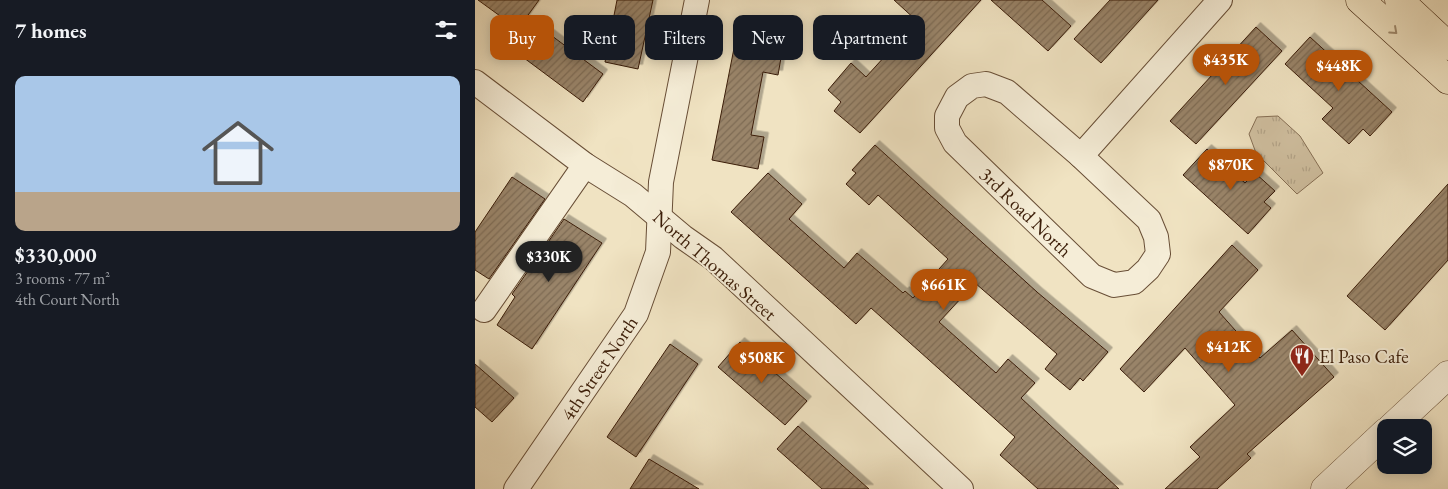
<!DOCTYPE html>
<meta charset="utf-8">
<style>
:root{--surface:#171b24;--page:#20242c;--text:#f1f3f6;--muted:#9ea1a6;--accent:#b45309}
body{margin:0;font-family:"EB Garamond",serif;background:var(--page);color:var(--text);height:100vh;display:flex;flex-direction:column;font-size:19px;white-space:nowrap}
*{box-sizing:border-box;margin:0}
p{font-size:16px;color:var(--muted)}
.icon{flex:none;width:28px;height:28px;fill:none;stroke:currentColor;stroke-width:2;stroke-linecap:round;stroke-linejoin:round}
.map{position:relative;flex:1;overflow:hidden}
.drawer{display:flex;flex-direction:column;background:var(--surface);width:475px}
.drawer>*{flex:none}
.hud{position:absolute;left:15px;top:15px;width:475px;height:45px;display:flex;gap:10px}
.buttons{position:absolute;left:902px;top:419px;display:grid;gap:10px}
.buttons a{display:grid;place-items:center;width:55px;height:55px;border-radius:10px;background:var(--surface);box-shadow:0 2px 12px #0003;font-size:25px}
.price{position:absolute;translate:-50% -42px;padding:0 11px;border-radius:18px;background:var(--accent);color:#fff;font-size:16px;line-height:32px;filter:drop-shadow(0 1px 2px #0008)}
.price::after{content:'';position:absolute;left:50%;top:30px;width:15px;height:11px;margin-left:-8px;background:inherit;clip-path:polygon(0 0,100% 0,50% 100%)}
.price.selected{background:#222;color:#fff}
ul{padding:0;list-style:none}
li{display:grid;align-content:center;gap:10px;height:265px;padding:0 15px}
li span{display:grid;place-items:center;height:155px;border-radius:10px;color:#555}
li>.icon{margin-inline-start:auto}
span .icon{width:90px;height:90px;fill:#fffc;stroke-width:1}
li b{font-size:21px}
h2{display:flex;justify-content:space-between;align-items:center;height:60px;padding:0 15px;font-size:21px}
.tag{padding:0 18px;border-radius:10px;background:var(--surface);box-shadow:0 2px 12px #0003;font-size:18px;line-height:45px}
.tag.selected{background:var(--accent);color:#fff}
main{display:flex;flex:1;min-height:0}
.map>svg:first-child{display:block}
.grass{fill:url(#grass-tufts);stroke:#866f55}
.building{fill:url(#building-hatch);stroke:#3b1d08;filter:url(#shadow)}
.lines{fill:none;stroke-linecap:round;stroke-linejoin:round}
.minor-casing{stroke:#684e36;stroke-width:26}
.tertiary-casing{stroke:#684e36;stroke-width:29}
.primary-casing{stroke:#3b1d08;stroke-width:29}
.minor{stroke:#f5edd7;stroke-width:24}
.tertiary{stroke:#f5edd7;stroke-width:28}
.primary{stroke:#f0e3c2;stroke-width:28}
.oneway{stroke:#9f8a6e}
.labels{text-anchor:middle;stroke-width:4;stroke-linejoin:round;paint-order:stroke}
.street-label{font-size:19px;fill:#3b1d08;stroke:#f5edd7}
.poi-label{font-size:19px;fill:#3b1d08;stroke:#f5edd7;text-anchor:start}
</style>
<main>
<section class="drawer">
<h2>7 homes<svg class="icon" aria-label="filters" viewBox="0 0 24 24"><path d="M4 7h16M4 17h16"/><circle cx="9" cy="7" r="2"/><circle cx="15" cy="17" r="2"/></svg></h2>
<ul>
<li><span style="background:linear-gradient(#a9c7e8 75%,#b9a48a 0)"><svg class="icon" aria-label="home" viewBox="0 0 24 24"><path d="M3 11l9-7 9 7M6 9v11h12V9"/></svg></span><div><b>$330,000</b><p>3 rooms · 77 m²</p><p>4th Court North</p></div></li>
</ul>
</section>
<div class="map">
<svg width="973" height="489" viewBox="0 0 973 489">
<defs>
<pattern id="grass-tufts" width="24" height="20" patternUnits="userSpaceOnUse" patternTransform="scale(1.25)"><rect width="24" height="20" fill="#d1c1a2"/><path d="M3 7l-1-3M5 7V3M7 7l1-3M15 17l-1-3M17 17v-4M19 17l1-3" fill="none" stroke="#b4a58a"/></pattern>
<pattern id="building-hatch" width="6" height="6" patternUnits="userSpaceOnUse" patternTransform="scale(1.25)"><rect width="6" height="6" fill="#998469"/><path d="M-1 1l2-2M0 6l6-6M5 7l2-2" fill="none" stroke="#7e6b54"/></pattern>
<filter id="shadow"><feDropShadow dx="4.5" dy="-4.5" stdDeviation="0" flood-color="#0004"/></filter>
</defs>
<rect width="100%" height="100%" fill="#f0e3c2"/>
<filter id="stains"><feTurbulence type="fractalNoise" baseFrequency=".004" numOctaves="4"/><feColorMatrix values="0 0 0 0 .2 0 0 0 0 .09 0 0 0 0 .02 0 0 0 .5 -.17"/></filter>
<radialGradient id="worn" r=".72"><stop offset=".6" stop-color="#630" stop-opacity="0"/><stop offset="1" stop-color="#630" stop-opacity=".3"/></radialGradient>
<path class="grass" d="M803,116L825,136L848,173L822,194L781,153L774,134L782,117Z"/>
<g class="building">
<path d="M3,0H64L43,29Z"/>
<path d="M142,0H178L163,69L130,62Z"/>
<path d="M419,0H506L385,133L359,111L366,102L353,90L376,63L391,77L442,21Z"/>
<path d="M516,0H567L596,26L573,51Z"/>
<path d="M635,0H683L626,63L599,39Z"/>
<path d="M57,21L128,74L108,102L37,49Z"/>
<path d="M781,27L807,51L721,144L695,121Z"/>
<path d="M262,33L296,40L294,50L307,52L303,75L288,72L276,135L289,137L283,169L237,160Z"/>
<path d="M835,37L917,112L895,136L888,129L874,144L847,119L858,108L810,64Z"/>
<path d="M400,145L562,292L633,352L608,381L605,378L595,390L570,369L582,354L500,283L464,322L521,373L533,359L560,383L546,398L644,489H563L525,455L540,437L396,308L381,324L256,212L293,173L327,204L314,219L369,268L382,253L428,293L430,291L438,298L473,259L403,195L394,205L371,184L381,173L377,170Z"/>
<path d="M732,149L770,183L780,173L800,191L789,202L796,208L773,234L708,175Z"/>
<path d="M37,177L70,199L14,279L0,270V232Z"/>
<path d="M973,184V260L910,330L872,296Z"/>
<path d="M89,219L127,243L57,349L22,325L40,297L37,294Z"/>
<path d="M757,245L783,270L744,312L785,358L817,330L859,377L772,454L776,458L742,489H690L725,457L715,447L760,405L710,348L669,392L645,369Z"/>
<path d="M265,342L332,401L310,425L243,367Z"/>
<path d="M195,344L223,364L161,457L132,437Z"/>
<path d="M0,364L39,398L17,422L0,407Z"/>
<path d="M323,426L376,473L394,489H347L302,449Z"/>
<path d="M174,459L224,489H155Z"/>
</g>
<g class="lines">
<defs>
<g id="minor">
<path d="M0,82L110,165L158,195L208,237L238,258L486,489"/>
<path d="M511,84L532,92L606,156L674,220L681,237L683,254L673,269L659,282L639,285L617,276L480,143L472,128V116L482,97L497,86Z"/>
<path d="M606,156L745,0"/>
<path d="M9,310L110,165"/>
<path d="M41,489L161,314L183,252L186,182L222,0"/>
</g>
<g id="tertiary">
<path d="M916,428L973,375"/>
<path d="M850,489L911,432"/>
</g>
<g id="primary">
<path d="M885,0L973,80"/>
<path d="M924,0L973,46"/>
</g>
</defs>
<use href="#minor" class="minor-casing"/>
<use href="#tertiary" class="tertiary-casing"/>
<use href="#primary" class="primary-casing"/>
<use href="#minor" class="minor"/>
<use href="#tertiary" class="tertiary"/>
<use href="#primary" class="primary"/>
</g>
<defs><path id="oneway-chevron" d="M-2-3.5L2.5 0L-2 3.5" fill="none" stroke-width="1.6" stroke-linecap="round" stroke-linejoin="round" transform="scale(1.25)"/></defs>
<use class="oneway" href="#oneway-chevron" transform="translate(919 31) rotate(42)"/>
<defs>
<symbol id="restaurant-pin" viewBox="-11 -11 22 30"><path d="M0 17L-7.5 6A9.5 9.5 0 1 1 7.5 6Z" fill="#8f2418" stroke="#f5edd7"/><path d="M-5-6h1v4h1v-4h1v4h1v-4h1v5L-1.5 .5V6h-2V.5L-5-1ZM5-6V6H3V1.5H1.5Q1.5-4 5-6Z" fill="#fff"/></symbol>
</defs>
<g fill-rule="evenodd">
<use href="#restaurant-pin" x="813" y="342" width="28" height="38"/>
</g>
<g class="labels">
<g class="street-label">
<text transform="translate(551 212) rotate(44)" y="7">3rd Road North</text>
<text transform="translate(240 265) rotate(41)" y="7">North Thomas Street</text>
<text transform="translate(124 368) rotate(-56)" y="7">4th Street North</text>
</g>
<g class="poi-label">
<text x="844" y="363">El Paso Cafe</text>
</g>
</g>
<rect width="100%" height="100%" filter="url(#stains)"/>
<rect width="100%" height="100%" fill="url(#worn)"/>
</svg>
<div class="buttons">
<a><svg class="icon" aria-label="layers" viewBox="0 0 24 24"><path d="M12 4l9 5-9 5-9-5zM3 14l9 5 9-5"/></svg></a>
</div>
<b class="price" style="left:751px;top:86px">$435K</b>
<b class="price" style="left:864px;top:92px">$448K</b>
<b class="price" style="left:756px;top:191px">$870K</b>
<b class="price selected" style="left:74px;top:283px">$330K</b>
<b class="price" style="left:469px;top:311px">$661K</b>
<b class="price" style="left:754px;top:373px">$412K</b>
<b class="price" style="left:287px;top:384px">$508K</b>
<div class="hud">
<a class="tag selected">Buy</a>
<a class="tag">Rent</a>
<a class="tag">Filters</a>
<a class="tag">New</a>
<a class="tag">Apartment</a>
</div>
</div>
</main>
